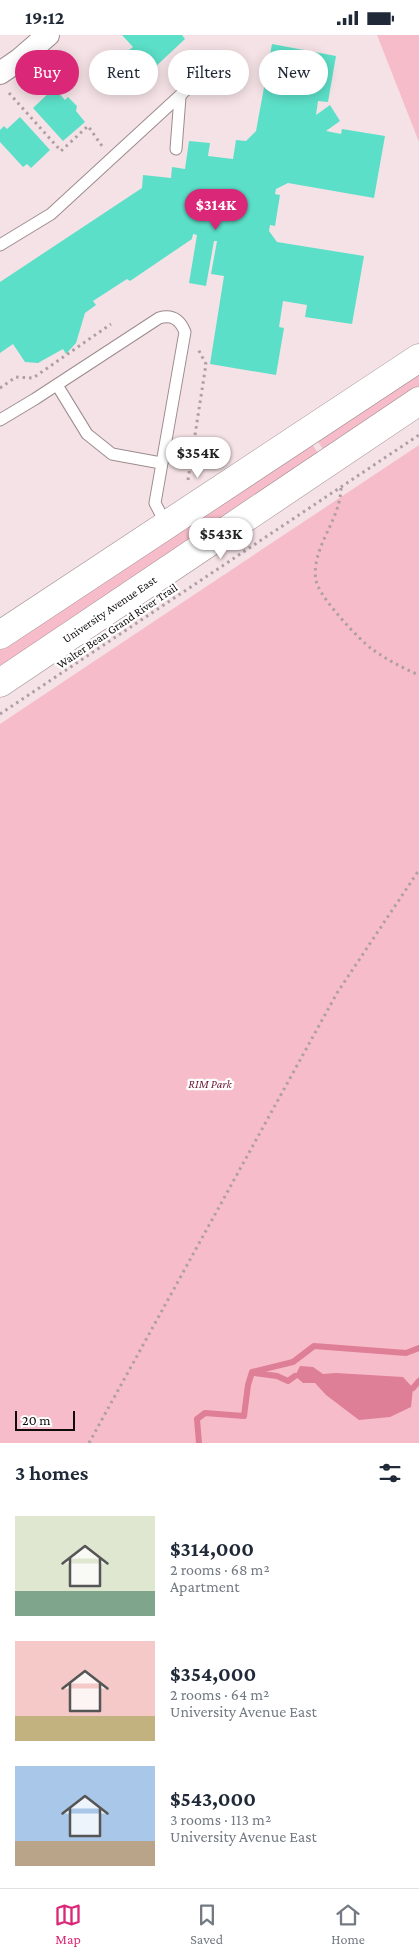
<!DOCTYPE html>
<meta charset="utf-8">
<style>
:root{--surface:#fff;--page:#f2f2f3;--text:#1f2937;--muted:#747a83;--line:#e0e1e3;--accent:#db2777}
body{margin:0;font-family:"Crimson Pro",serif;background:var(--page);color:var(--text);height:100vh;display:flex;flex-direction:column;font-size:19px;white-space:nowrap}
*{box-sizing:border-box;margin:0}
p{font-size:16px;color:var(--muted)}
.icon{flex:none;width:28px;height:28px;fill:none;stroke:currentColor;stroke-width:2;stroke-linecap:round;stroke-linejoin:round}
.map{position:relative;height:1408px;overflow:hidden}
.drawer{display:flex;flex-direction:column;background:var(--surface);flex:1}
.drawer>*{flex:none}
.top-card{position:absolute;left:15px;top:15px;width:390px;height:45px;display:flex;gap:10px}
.scale{position:absolute;left:15px;bottom:12px;width:60px;box-sizing:border-box;padding-left:5px;border:2px solid #110b0c;border-top:0;font-size:14px;line-height:18px;white-space:nowrap;color:#110b0c;-webkit-text-stroke:4px #fff;paint-order:stroke}
.price{position:absolute;translate:-50% -42px;padding:0 11px;border-radius:18px;background:#fff;color:#222;font-size:16px;line-height:32px;filter:drop-shadow(0 1px 2px #0008)}
.price::after{content:'';position:absolute;left:50%;top:30px;width:15px;height:11px;margin-left:-8px;background:inherit;clip-path:polygon(0 0,100% 0,50% 100%)}
.price.selected{background:var(--accent);color:#fff}
ul{padding:0;list-style:none}
li{display:flex;align-items:center;gap:15px;height:125px;padding:0 15px}
li span{display:grid;place-items:center;flex:none;width:140px;height:100px;border-radius:0px;color:#555}
li>.icon{margin-inline-start:auto}
span .icon{width:60px;height:60px;fill:#fffc;stroke-width:1}
li b{font-size:21px}
h2{display:flex;justify-content:space-between;align-items:center;height:60px;padding:0 15px;font-size:21px}
.tag{padding:0 18px;border-radius:22px;background:var(--surface);box-shadow:0 2px 12px #0003;font-size:18px;line-height:45px}
.tag.selected{background:var(--accent);color:#fff}
.status{display:flex;justify-content:space-between;align-items:center;height:35px;padding:0 25px;background:var(--surface);direction:ltr}
.status svg{height:14px;fill:currentColor}
.tab-bar{display:flex;justify-content:space-around;align-items:center;height:70px;border-top:1px solid var(--line);background:var(--surface);font-size:14px;color:var(--muted)}
.tab-bar a{display:grid;justify-items:center;gap:2px}
.tab-bar .selected{color:var(--accent)}
.map>svg:first-child{display:block}
.green{fill:#f7bcc9}
.water{fill:#de7f97}
.lines{fill:none;stroke-linecap:round;stroke-linejoin:round}
.stream{stroke:#de7f97;stroke-width:6}
.building{fill:#5cdfc8}
.service-casing{stroke:#9d8c8f;stroke-width:13}
.minor-casing{stroke:#9d8c8f;stroke-width:24}
.secondary-casing{stroke:#9d8c8f;stroke-width:29}
.path{stroke:#ae9fa2;stroke-width:3;stroke-dasharray:2.5 4;stroke-linecap:butt}
.service{stroke:#fff;stroke-width:11}
.minor{stroke:#fff;stroke-width:22}
.secondary{stroke:#fff;stroke-width:28}
.labels{text-anchor:middle;stroke-width:4.5;stroke-linejoin:round;paint-order:stroke}
.street-label{font-size:12px;fill:#110b0c;stroke:#fff}
.park-label{font-size:12px;font-style:italic;fill:#6c1635;stroke:#fff}
</style>
<div class="status"><b>19:12</b><svg viewBox="0 0 49 12"><path d="M0 12V9h3v3zM5 12V6h3v6zM10 12V3h3v9zM15 12V0h3v12zM26 1h20v11H26zM47 4h2v5h-2z"/></svg></div>
<div class="map">
<svg width="419" height="1408" viewBox="0 0 419 1408">
<rect width="100%" height="100%" fill="#f5e2e6"/>
<g class="green">
<path d="M377,0H419V107Z"/>
<path d="M419,336V351L323,414L316,404Z"/>
<path d="M310,406L318,418L0,634V615Z"/>
<path d="M419,410V1408H0V689Z"/>
</g>
<path class="water" d="M300,1331L313,1332L323,1339L336,1338L403,1342L413,1353L411,1372L390,1382L359,1385L326,1360L315,1348H303L295,1341Z"/>
<g class="lines">
<g class="stream">
<path d="M254,1338L277,1341L288,1346L295,1341"/>
<path d="M413,1353L419,1346"/>
<path d="M199,1408L197,1384L205,1378L244,1381L248,1350L252,1337L293,1327L314,1311L406,1318L419,1313"/>
</g>
</g>
<g class="building">
<path d="M122,0H182L185,4L154,33L149,27L144,31L129,15L133,12Z"/>
<path d="M272,9L336,21L328,67L318,66L316,80L330,70L340,86L326,96L341,99L342,94L385,101L374,163L288,148L276,154L275,159L280,160L275,191L270,190L269,196L277,207L364,221L352,289L305,282L307,270L283,266L279,292L284,293L276,340L210,329L224,241L211,239L217,206H214L206,251L189,248L197,200L193,199L192,204L130,246L127,244L93,266L96,270L85,278L76,308L66,319L63,314L38,328L25,327L13,309L0,318V247L142,153L143,140L171,143L172,132L185,134L189,106L210,108L208,121L233,124L236,105L246,106L256,96Z"/>
<path d="M54,53L65,65L68,62L77,71L76,76L85,87L63,106L33,73Z"/>
<path d="M20,82L50,115L31,133L27,129L23,132L0,107V95L4,91L7,94Z"/>
</g>
<g class="lines">
<defs>
<g id="service">
<path d="M176,114L180,62"/>
<path d="M0,210L51,179L212,31"/>
<path d="M57,350L87,399L112,419L161,428"/>
<path d="M0,385L35,364L159,283C173,279 180,285 185,297L155,468L167,491"/>
</g>
<path id="minor" d="M0,38L19,25L48,0"/>
<g id="secondary">
<path d="M0,600L419,323"/>
<path id="s1" d="M0,648L419,366"/>
</g>
</defs>
<use href="#service" class="service-casing"/>
<use href="#minor" class="minor-casing"/>
<use href="#secondary" class="secondary-casing"/>
<g class="path">
<path d="M9,58L61,116L88,91L102,111"/>
<path d="M0,353L16,342L33,343L111,289"/>
<path d="M188,445L206,329L198,314"/>
<path d="M341,453C340,480 323,499 317,524C315,533 314,542 318,551C323,565 359,605 372,614C387,625 403,633 419,640"/>
<path d="M0,679L419,400"/>
<path d="M89,1408L337,958L419,835"/>
</g>
<use href="#service" class="service"/>
<use href="#minor" class="minor"/>
<use href="#secondary" class="secondary"/>
</g>
<g class="labels">
<g class="street-label">
<text dy="4" stroke="none"><textPath href="#s1" startOffset="132">University Avenue East</textPath></text>
<text transform="translate(117 591) rotate(-34)" y="4">Walter Bean Grand River Trail</text>
</g>
<g class="park-label">
<text x="210" y="1053">RIM Park</text>
</g>
</g>
</svg>
<div class="scale">20 m</div>
<b class="price selected" style="left:216px;top:196px">$314K</b>
<b class="price" style="left:198px;top:444px">$354K</b>
<b class="price" style="left:221px;top:525px">$543K</b>
<div class="top-card">
<a class="tag selected">Buy</a>
<a class="tag">Rent</a>
<a class="tag">Filters</a>
<a class="tag">New</a>
</div>
</div>
<section class="drawer">
<h2>3 homes<svg class="icon" aria-label="filters" viewBox="0 0 24 24"><path d="M4 7h16M4 17h16"/><circle cx="9" cy="7" r="2"/><circle cx="15" cy="17" r="2"/></svg></h2>
<ul>
<li><span style="background:linear-gradient(#dfe7d0 75%,#7fa58c 0)"><svg class="icon" aria-label="home" viewBox="0 0 24 24"><path d="M3 11l9-7 9 7M6 9v11h12V9"/></svg></span><div><b>$314,000</b><p>2 rooms · 68 m²</p><p>Apartment</p></div></li>
<li><span style="background:linear-gradient(#f6c9c9 75%,#c2b280 0)"><svg class="icon" aria-label="home" viewBox="0 0 24 24"><path d="M3 11l9-7 9 7M6 9v11h12V9"/></svg></span><div><b>$354,000</b><p>2 rooms · 64 m²</p><p>University Avenue East</p></div></li>
<li><span style="background:linear-gradient(#a9c7e8 75%,#b9a48a 0)"><svg class="icon" aria-label="home" viewBox="0 0 24 24"><path d="M3 11l9-7 9 7M6 9v11h12V9"/></svg></span><div><b>$543,000</b><p>3 rooms · 113 m²</p><p>University Avenue East</p></div></li>
</ul>
</section>
<nav class="tab-bar">
<a class="selected"><svg class="icon" aria-label="map" viewBox="0 0 24 24"><path d="M3 6l6-2 6 2 6-2v14l-6 2-6-2-6 2zM9 4v14M15 6v14"/></svg>Map</a>
<a><svg class="icon" aria-label="saved" viewBox="0 0 24 24"><path d="M7 4h10v16l-5-4-5 4z"/></svg>Saved</a>
<a><svg class="icon" aria-label="home" viewBox="0 0 24 24"><path d="M3 11l9-7 9 7M6 9v11h12V9"/></svg>Home</a>
</nav>
